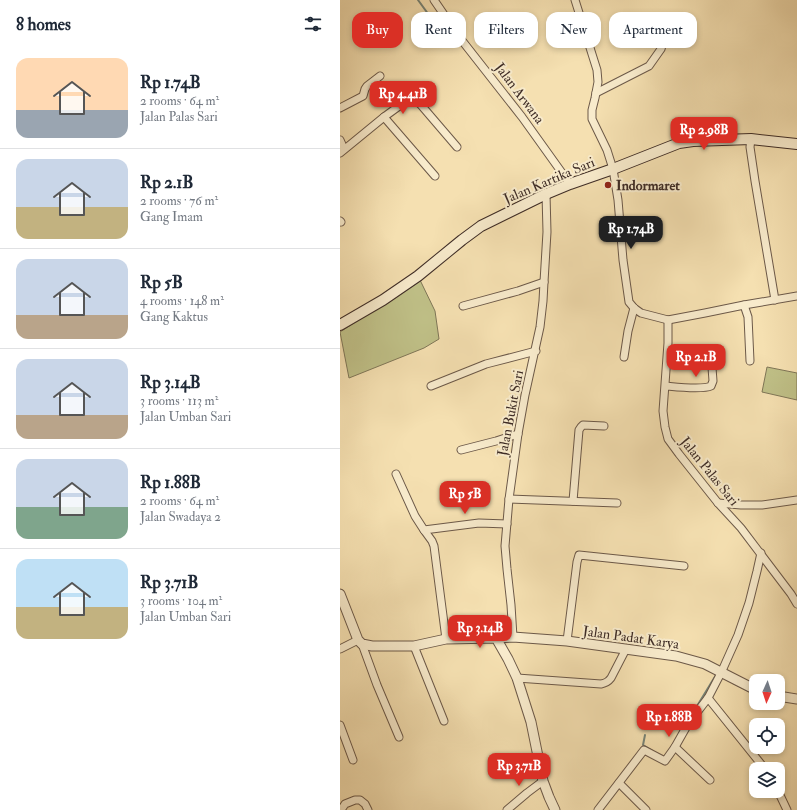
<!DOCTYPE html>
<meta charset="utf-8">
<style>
:root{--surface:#fff;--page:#f2f2f3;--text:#1f2937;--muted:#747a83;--line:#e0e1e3;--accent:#d93025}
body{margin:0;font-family:"IM FELL Double Pica",serif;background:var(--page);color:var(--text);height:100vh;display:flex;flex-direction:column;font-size:15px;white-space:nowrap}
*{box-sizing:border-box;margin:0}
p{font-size:13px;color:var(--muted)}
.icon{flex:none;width:22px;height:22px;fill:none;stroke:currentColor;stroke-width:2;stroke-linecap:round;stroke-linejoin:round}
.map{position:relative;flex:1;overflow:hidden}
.side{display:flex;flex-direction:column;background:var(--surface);width:340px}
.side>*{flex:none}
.guide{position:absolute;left:12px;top:12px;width:380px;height:36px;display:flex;gap:8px}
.needle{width:26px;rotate:183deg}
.buttons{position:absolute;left:409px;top:674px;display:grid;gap:8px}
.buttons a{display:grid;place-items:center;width:36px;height:36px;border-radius:8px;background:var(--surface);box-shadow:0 2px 6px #0003;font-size:20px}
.price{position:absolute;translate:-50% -34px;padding:0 9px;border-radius:8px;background:var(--accent);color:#fff;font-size:13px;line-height:26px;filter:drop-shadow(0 1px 2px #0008)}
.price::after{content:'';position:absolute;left:50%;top:24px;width:12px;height:9px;margin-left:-6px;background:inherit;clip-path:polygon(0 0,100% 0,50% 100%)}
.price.current{background:#222;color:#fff}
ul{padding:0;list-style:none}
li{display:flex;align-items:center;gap:12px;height:100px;padding:0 16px}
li+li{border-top:1px solid var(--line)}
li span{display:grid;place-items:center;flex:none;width:112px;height:80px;border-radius:12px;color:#555}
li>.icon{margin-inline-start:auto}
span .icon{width:48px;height:48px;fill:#fffc;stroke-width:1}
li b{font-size:17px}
h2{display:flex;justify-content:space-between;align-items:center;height:48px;padding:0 16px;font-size:17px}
.pill{padding:0 14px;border-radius:12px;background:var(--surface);box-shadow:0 2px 6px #0003;font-size:14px;line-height:36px}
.pill.current{background:var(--accent);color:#fff}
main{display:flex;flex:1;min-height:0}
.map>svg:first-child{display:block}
.green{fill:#c0c188;stroke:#7f7657}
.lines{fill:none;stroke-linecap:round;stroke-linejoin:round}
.stream{stroke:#768376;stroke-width:2}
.minor-casing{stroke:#6c5949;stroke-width:9}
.tertiary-casing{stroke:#6c5949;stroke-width:11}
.secondary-casing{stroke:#3e2c26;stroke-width:12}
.minor{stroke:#f8ebcc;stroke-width:7}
.tertiary{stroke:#f8ebcc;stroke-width:9}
.secondary{stroke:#f8ebcc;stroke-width:10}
.poi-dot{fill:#8f2418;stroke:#f8ebcc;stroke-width:1.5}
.labels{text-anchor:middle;stroke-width:4;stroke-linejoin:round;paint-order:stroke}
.street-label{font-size:14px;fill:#3e2c26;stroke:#f8ebcc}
.poi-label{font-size:14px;font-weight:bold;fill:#3e2c26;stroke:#f8ebcc;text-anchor:start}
</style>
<main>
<section class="side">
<h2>8 homes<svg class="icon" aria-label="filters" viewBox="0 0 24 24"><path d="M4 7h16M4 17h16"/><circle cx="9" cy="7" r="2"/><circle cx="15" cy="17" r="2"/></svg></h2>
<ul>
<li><span style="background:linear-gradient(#ffd9b3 65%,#9aa5b1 0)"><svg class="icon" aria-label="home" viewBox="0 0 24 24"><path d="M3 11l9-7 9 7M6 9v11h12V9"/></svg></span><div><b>Rp 1.74B</b><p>2 rooms · 64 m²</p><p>Jalan Palas Sari</p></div></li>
<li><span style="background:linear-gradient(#c9d6e8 60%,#c2b280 0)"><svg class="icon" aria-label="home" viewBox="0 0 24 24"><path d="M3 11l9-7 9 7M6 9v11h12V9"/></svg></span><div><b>Rp 2.1B</b><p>2 rooms · 76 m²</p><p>Gang Imam</p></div></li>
<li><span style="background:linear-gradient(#c9d6e8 70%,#b9a48a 0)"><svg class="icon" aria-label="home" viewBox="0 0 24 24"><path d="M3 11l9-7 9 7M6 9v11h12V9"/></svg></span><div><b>Rp 5B</b><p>4 rooms · 148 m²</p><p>Gang Kaktus</p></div></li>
<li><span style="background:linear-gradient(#c9d6e8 70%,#b9a48a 0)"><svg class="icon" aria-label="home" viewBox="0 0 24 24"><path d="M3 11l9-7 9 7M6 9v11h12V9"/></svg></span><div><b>Rp 3.14B</b><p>3 rooms · 113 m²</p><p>Jalan Umban Sari</p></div></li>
<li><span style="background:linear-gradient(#c9d6e8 60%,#7fa58c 0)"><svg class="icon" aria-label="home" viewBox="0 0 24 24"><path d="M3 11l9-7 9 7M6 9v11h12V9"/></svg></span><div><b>Rp 1.88B</b><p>2 rooms · 64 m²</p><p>Jalan Swadaya 2</p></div></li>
<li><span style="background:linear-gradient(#bfe0f5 60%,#c2b280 0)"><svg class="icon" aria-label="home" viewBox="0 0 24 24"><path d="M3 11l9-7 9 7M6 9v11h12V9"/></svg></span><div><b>Rp 3.71B</b><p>3 rooms · 104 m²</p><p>Jalan Umban Sari</p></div></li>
</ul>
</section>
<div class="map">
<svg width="457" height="810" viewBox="0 0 457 810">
<rect width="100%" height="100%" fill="#f5e0b1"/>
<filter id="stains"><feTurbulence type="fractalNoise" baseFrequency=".005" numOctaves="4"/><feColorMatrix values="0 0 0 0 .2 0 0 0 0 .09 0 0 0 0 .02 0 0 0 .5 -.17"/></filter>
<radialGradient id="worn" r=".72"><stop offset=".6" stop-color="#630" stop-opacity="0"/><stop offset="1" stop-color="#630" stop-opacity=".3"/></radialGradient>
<g class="green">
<path d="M80,280L95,311L99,339L84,348L9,378L0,332Z"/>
<path d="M427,367L457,373V400L422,392Z"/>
</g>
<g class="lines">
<g class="stream">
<path d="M78,0L102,33"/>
<path d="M393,683L409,691"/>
<path d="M354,711L376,675"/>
<path d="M305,735L303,745L313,751"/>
</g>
<defs>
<g id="minor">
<path d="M94,0L120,38L182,117L230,184"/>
<path d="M235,0L257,70L258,82L255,98L252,110V119L267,150L273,169L278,200L283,260L289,302L294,308L301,313L328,320L365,313L404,305L457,296"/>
<path d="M256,93L309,66L321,49L325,34"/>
<path d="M0,108L23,96L25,89L27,86L40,76"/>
<path d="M44,117L95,176"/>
<path d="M411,139L410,147L415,181L435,300"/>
<path d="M0,140L4,149"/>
<path d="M0,153L44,117L66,101L71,100L77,101L81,105L117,147"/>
<path d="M0,221L1,222"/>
<path d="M404,305L408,317L410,361"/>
<path d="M123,306L178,291L204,282"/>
<path d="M328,320V343L323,411L325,427L328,439L339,454L378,503L401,528L451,594L457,604"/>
<path d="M284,357L288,331L294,308"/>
<path d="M91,386L146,364L196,351"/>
<path d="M326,386C337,387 362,390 371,386L373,381L371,354"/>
<path d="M121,450L156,441L178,434"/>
<path d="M56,474L75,516L84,530L92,541L94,546L106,639"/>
<path d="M169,499L277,503"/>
<path d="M233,501L239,430L241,427L243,425L264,426"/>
<path d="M378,503L401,505H422L457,500"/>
<path d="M84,530L139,523L167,524"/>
<path d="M173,637L171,605L167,569L165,546L169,499L178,434L185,395L200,327L203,301L204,282L207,232L206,194"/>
<path d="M227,641L237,562L239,555L344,566"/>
<path d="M22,644L37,685L59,737"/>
<path d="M74,646L104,721"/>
<path d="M0,649L18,640"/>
<path d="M177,678L261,684C266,683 268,682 271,678L286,649"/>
<path d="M368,698L425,769"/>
<path d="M0,725L13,760"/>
<path d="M335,747L370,780"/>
<path d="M279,783L306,810"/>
<path d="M438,791L447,810"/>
<path d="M1,810L5,804L15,800H20L25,804L28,810"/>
<path d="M167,810L187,793L203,781"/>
<path d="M258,810L304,750L325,761L335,747L348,724L368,698L381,673L398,635L409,603L417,571L421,553"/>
</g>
<g id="tertiary">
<path d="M0,594L18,640L22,644L32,646H74L106,639L156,638L168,659L177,678L191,722L203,781L209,797L215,810"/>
<path d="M156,638L173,637L227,641L336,656L365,664L416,690"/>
<path d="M438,696L457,699"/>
</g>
<path id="secondary" d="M0,325L43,300L78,276L122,240L141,226L206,194L230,184L273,169L339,143L353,141L411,139L457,144"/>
</defs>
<use href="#minor" class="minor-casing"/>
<use href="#tertiary" class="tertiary-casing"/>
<use href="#secondary" class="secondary-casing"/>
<use href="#minor" class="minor"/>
<use href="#tertiary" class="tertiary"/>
<use href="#secondary" class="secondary"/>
</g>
<circle class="poi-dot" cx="268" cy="185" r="4"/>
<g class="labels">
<g class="street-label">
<text transform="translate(180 93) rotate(53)" y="5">Jalan Arwana</text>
<text transform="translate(209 180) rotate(-23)" y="5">Jalan Kartika Sari</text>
<text transform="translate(170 413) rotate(-79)" y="5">Jalan Bukit Sari</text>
<text transform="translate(370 471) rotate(51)" y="5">Jalan Palas Sari</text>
<text transform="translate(291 637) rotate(8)" y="5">Jalan Padat Karya</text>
</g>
<g class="poi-label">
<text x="276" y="190">Indormaret</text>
</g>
</g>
<rect width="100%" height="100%" filter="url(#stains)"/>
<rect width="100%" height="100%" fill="url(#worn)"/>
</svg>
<div class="buttons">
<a><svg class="needle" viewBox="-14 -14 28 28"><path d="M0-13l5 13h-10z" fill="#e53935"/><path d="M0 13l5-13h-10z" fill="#747a83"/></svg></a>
<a><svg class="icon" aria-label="locate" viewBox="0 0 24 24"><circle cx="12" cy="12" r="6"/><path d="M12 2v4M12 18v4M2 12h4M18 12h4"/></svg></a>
<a><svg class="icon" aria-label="layers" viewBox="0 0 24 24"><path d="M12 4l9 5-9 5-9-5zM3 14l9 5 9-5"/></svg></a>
</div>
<b class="price" style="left:63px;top:115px">Rp 4.41B</b>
<b class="price" style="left:364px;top:151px">Rp 2.98B</b>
<b class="price current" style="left:291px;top:250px">Rp 1.74B</b>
<b class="price" style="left:356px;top:378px">Rp 2.1B</b>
<b class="price" style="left:125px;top:515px">Rp 5B</b>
<b class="price" style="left:140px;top:649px">Rp 3.14B</b>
<b class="price" style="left:329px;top:738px">Rp 1.88B</b>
<b class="price" style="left:179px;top:787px">Rp 3.71B</b>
<div class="guide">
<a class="pill current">Buy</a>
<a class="pill">Rent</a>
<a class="pill">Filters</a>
<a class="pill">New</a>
<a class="pill">Apartment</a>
</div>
</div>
</main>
